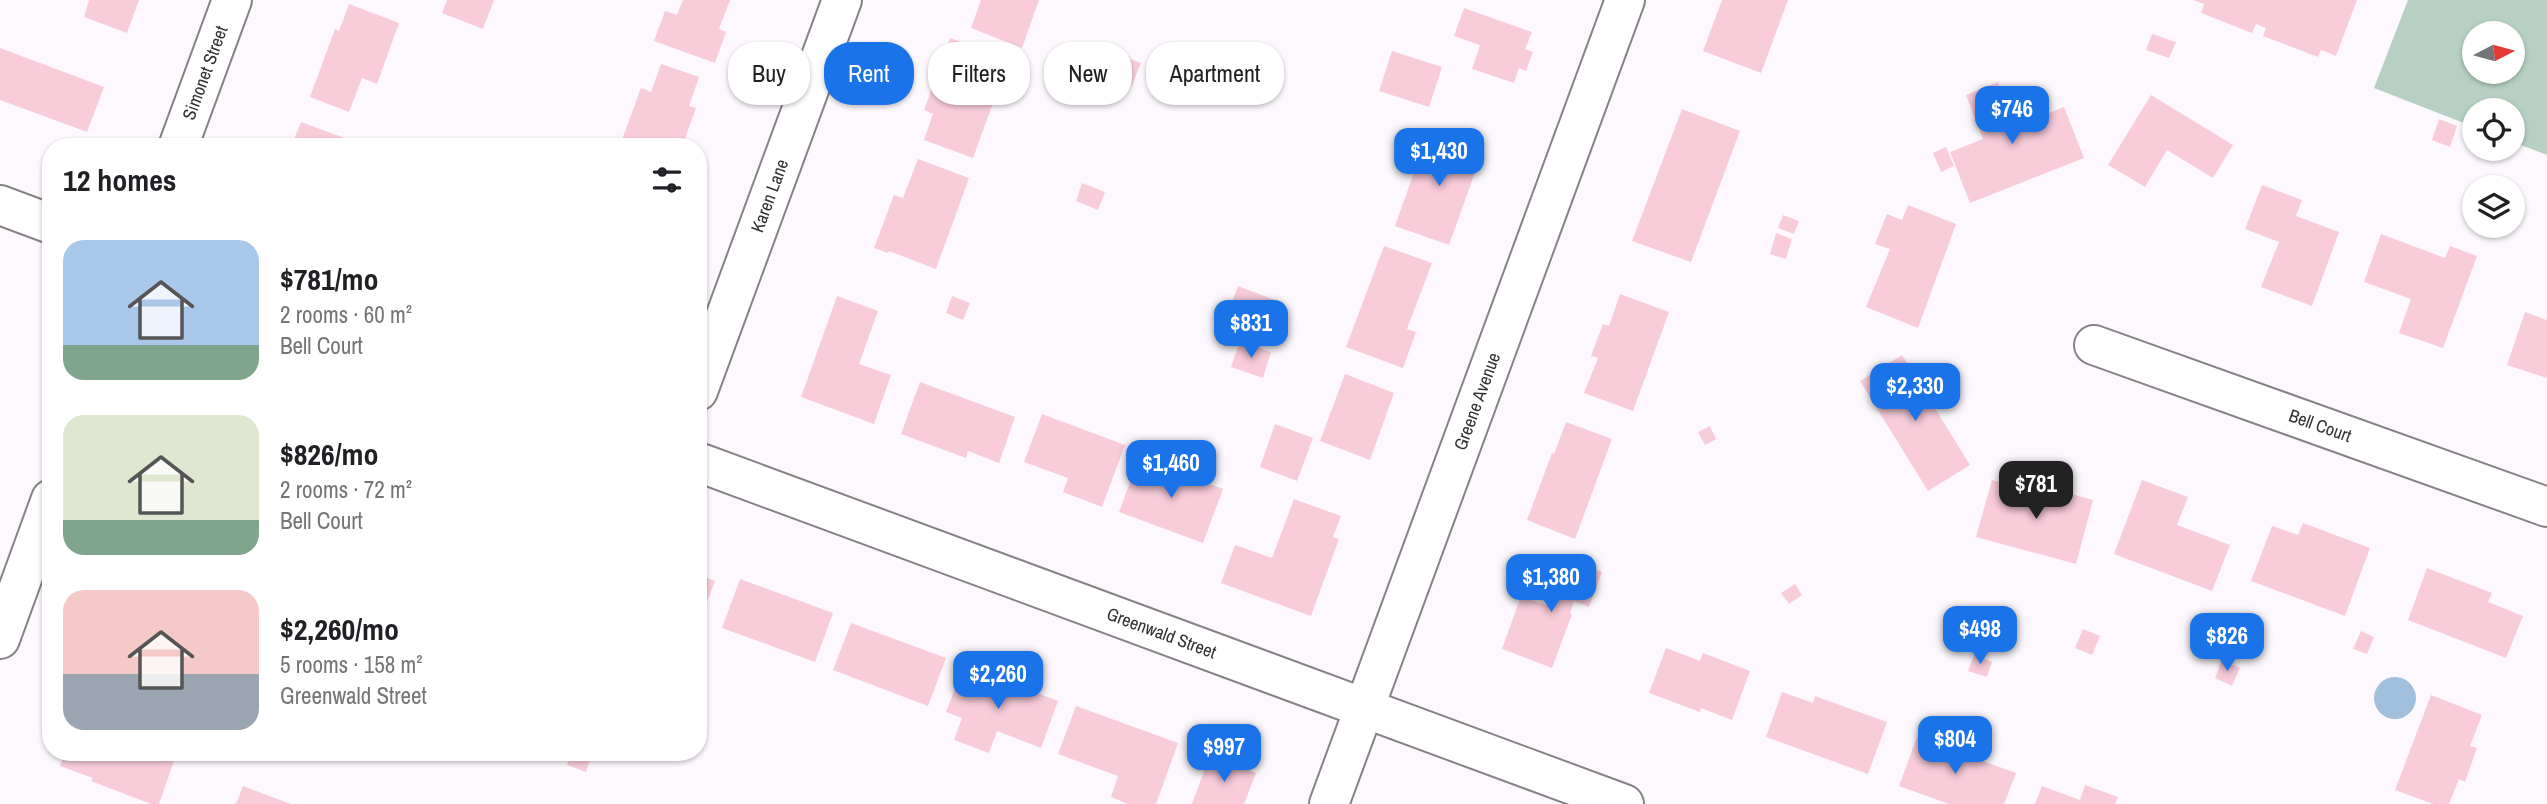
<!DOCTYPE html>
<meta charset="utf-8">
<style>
:root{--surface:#fff;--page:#f2f2f2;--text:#202124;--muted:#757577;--accent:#1a73e8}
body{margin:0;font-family:"Archivo Narrow",sans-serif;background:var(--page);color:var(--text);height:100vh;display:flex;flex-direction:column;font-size:26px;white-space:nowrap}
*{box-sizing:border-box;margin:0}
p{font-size:23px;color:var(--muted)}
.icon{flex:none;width:38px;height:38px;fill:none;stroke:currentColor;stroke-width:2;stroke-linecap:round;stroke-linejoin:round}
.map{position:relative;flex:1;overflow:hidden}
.side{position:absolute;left:42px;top:138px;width:665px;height:623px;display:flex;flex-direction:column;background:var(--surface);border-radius:28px;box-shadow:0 2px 5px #0004}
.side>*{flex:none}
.top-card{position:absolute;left:728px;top:42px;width:665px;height:63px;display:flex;gap:14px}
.needle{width:46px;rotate:84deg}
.buttons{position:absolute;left:2462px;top:21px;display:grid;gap:14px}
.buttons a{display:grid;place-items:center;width:63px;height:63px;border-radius:50%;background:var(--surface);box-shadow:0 2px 5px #0004;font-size:35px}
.price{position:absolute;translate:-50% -60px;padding:0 16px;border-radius:14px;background:var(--accent);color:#fff;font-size:23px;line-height:46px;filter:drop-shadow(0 2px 4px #0008)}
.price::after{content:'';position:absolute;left:50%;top:42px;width:21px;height:16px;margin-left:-10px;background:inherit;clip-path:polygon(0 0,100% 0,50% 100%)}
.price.active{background:#222;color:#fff}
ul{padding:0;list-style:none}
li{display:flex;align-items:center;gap:21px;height:175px;padding:0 21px}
li span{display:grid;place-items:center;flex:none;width:196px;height:140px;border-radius:21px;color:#555}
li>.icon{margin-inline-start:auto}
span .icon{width:84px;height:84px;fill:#fffc;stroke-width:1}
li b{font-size:30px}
h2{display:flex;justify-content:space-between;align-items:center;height:84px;padding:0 21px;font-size:30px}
.pill{padding:0 24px;border-radius:28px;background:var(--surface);box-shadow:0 2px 5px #0004;font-size:24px;line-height:63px}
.pill.active{background:var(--accent);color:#fff}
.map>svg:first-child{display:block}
.green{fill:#b6d1c3;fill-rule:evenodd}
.water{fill:#9fbfdc}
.building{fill:#f9ccda}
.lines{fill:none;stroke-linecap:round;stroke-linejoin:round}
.minor-casing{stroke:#868286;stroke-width:42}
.minor{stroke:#fff;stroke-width:38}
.labels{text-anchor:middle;stroke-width:5;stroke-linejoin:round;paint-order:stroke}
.street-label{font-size:18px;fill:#333133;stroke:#fcf8fd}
</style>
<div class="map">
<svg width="2547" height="804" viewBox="0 0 2547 804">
<rect width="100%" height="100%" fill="#fcf8fd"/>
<path class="green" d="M2408,0H2547V155L2513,142V110H2474V127L2374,88ZM2474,33H2513V72H2474Z"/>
<circle class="water" cx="2395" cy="698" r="21"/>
<g class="building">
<path d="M89,0H139L127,33L84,17Z"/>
<path d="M447,0H494L483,29L442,13Z"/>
<path d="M683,0H730L719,29L726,32L715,63L654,41L665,11L677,15Z"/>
<path d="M981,0H1039L1022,48L971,28Z"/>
<path d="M1722,0H1788L1761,73L1703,51Z"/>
<path d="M2193,0H2357L2336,56L2321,50L2318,57L2263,36L2266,28L2256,24L2252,33L2201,13L2204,4Z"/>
<path d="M349,4L399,23L377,84L362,78L349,112L310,97L335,29L339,31Z"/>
<path d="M1464,8L1532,32L1525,49L1533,52L1526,71L1519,68L1514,83L1472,69L1480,45L1454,36Z"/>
<path d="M2152,34L2176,42L2169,58L2146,50Z"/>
<path d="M950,38L1009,59L973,158L924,140L933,114L924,110Z"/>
<path d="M0,48L104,87L87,132L0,100Z"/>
<path d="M1392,51L1442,67L1429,107L1379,91Z"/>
<path d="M1125,57L1141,63L1132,85L1116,80Z"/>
<path d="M661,64L699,77L689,106L696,108L683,144L677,141L674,147L620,145L641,88L651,92Z"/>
<path d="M1998,82L2016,126L2064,107L2084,158L1970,203L1950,152L1983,139L1966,95Z"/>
<path d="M2151,95L2233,145L2213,178L2167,150L2145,187L2108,165Z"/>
<path d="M1682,109L1740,131L1691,262L1632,241Z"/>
<path d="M2439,119L2457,126L2450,147L2432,140Z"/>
<path d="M301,122L355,142L354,147H291Z"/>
<path d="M1429,130L1483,150L1449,245L1395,226Z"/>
<path d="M1946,147L1954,166L1941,172L1933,153Z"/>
<path d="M918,159L969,178L936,269L889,251L888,253L874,248L894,195L903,198Z"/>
<path d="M1082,183L1105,192L1098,210L1076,201Z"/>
<path d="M2262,185L2302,200L2296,216L2339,232L2312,306L2261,287L2279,242L2245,229Z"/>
<path d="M1908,205L1956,224L1918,328L1866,307L1890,249L1875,244L1887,214L1902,220Z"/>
<path d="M1783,215L1799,221L1794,234L1778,228Z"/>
<path d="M1776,233L1792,239L1786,259L1770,254Z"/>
<path d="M2381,234L2445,258L2450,246L2477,256L2443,348L2399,333L2411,299L2364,282Z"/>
<path d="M1384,246L1432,263L1407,329L1416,332L1403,368L1346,347Z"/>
<path d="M1238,286L1280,302L1269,332L1227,316Z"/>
<path d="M1620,294L1669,312L1633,411L1584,393L1598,358L1591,356L1603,324L1609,326Z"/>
<path d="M837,296L878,311L859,364L891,375L874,424L801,397Z"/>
<path d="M952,296L970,303L963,320L946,313Z"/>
<path d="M2525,312L2547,320V378L2507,365Z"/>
<path d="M1240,341L1271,352L1263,378L1231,367Z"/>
<path d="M1902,355L1970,465L1928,491L1860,381Z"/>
<path d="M1345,374L1394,393L1370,460L1320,441Z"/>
<path d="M920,382L1015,417L999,463L968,451L966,458L901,434Z"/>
<path d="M1042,414L1125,445L1102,507L1063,492L1068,478L1024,462Z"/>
<path d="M1566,422L1612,439L1575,539L1527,520L1552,453L1554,454Z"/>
<path d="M1275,424L1313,438L1297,481L1260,467Z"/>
<path d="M1710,426L1716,439L1705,445L1698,432Z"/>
<path d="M1139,458L1223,489L1203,543L1119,512Z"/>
<path d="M1992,480L2048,495L2049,488L2093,500L2076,564L1976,537Z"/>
<path d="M2142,480L2188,497L2177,525L2230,545L2212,591L2114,554Z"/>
<path d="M1294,499L1341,516L1333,537L1339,539L1311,616L1221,583L1235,545L1272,558Z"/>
<path d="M2303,523L2370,548L2345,616L2251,581L2272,526L2298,535Z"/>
<path d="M1561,557L1602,572L1589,607L1574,601L1570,613L1572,614L1552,668L1502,649L1521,596L1546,605L1556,582L1552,581Z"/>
<path d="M2427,568L2492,593L2488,602L2523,616L2506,658L2408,620Z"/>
<path d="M698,574L715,581L698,625Z"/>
<path d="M740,579L833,613L815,662L722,628Z"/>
<path d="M1795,584L1802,595L1789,604L1781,593Z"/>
<path d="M851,623L946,658L928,706L833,670Z"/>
<path d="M2083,629L2100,636L2092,655L2075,648Z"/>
<path d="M2361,631L2374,637L2367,654L2353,649Z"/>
<path d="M1666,648L1700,661L1703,653L1750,671L1732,720L1701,708L1700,712L1649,693Z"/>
<path d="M1974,655L1992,662L1987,677L1968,671Z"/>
<path d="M2222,660L2240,668L2232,686L2215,678Z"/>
<path d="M964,665L1058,701L1041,748L997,731L989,753L954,740L962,718L946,712Z"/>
<path d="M1782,692L1813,703L1815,696L1887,722L1868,774L1766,737Z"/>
<path d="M2431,695L2482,715L2470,746L2477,748L2465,782L2459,779L2449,804H2433L2395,790Z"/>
<path d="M1076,706L1178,743L1156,804H1128L1111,797L1118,776L1058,754Z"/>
<path d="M1917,737L2016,773L2004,804H1949L1899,786Z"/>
<path d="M65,752H150L174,761L159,804H151L91,781L93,778L60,766Z"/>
<path d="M572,752L592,754L586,772L567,765Z"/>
<path d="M1210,755L1256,773L1244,804H1192Z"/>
<path d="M2085,785L2118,797L2115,804H2035L2042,786L2080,800Z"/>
<path d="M243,786L291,804H236Z"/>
</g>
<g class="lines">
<defs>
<g id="minor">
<path id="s1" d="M178,147L232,0"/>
<path d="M0,205L51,224"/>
<path id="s2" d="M2094,345L2547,507"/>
<path id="s3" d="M698,391L842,0"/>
<path id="s4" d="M698,462L1624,804"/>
<path d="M0,639L51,499"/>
<path id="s5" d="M1329,804L1625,0"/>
</g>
</defs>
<use href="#minor" class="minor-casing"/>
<use href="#minor" class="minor"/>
</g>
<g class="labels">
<g class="street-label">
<text dy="6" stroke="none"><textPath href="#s1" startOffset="79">Simonet Street</textPath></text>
<text dy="6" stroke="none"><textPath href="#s3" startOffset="208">Karen Lane</textPath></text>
<text dy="6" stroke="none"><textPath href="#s5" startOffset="429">Greene Avenue</textPath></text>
<text dy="6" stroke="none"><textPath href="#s2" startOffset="240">Bell Court</textPath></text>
<text dy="6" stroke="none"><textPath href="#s4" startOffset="494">Greenwald Street</textPath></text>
</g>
</g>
</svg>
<div class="buttons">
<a><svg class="needle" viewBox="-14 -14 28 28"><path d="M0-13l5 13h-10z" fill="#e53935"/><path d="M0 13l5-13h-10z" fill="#757577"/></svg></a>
<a><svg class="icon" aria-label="locate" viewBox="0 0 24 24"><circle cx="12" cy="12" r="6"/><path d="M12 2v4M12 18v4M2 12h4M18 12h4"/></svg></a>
<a><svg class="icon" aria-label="layers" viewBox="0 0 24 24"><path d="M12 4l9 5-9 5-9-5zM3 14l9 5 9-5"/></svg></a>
</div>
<b class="price" style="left:2012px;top:146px">$746</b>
<b class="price" style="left:1439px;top:188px">$1,430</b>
<b class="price" style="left:1251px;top:360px">$831</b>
<b class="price" style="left:1915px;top:423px">$2,330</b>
<b class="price" style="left:1171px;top:500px">$1,460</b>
<b class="price active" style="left:2036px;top:521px">$781</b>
<b class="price" style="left:1551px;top:614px">$1,380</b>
<b class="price" style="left:1980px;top:666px">$498</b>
<b class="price" style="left:2227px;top:673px">$826</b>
<b class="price" style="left:998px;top:711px">$2,260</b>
<b class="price" style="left:1955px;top:776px">$804</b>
<b class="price" style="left:1224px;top:784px">$997</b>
<div class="top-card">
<a class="pill">Buy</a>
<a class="pill active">Rent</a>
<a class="pill">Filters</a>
<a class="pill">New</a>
<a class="pill">Apartment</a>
</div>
<section class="side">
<h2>12 homes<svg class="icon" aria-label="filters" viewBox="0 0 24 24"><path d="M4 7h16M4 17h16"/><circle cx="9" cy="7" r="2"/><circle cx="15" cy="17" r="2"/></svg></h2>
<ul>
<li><span style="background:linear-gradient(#a9c7e8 75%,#7fa58c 0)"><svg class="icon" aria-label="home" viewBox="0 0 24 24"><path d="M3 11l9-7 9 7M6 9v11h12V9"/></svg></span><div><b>$781/mo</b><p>2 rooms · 60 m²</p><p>Bell Court</p></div></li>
<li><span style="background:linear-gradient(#dfe7d0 75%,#7fa58c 0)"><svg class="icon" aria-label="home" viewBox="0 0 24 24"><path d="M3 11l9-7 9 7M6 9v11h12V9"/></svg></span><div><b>$826/mo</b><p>2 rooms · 72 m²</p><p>Bell Court</p></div></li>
<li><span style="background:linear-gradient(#f6c9c9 60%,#9aa5b1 0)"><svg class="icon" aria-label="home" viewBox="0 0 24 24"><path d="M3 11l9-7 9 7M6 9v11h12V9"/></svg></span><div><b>$2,260/mo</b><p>5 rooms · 158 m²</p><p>Greenwald Street</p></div></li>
</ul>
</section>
</div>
